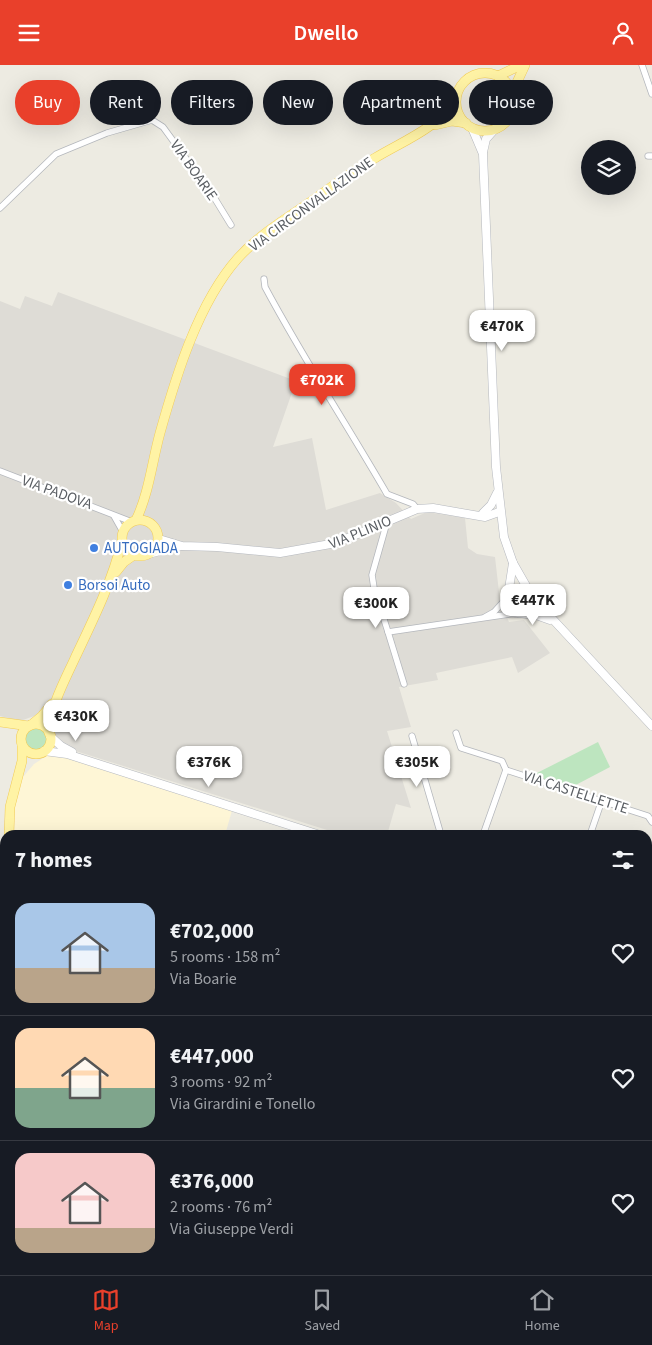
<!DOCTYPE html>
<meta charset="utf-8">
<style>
:root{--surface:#171b24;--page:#20242c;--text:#f1f3f6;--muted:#9ea1a6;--line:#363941;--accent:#e9402b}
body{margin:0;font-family:"Source Sans 3",sans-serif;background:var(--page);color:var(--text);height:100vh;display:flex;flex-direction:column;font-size:19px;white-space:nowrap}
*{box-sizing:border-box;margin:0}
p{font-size:16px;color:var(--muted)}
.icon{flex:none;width:28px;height:28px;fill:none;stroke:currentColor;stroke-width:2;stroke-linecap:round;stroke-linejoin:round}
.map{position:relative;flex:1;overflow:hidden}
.details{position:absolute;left:0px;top:765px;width:652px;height:445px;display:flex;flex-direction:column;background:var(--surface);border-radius:15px 15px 0 0;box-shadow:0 5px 20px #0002}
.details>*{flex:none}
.top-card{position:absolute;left:15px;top:15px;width:622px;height:45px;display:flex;gap:10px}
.controls{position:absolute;left:581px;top:75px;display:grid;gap:10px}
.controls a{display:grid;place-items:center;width:55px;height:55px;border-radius:50%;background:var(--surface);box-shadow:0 5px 20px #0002;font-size:25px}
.price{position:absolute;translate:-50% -42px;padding:0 11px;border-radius:10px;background:#fff;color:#222;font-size:16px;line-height:32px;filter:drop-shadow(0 1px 2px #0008)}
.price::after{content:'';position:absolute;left:50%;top:30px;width:15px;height:11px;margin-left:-8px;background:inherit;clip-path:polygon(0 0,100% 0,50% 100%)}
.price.selected{background:var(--accent);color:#fff}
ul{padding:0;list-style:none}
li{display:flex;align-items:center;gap:15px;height:125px;padding:0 15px}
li+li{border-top:1px solid var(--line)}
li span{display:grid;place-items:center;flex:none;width:140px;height:100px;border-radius:15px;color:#555}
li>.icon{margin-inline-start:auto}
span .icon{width:60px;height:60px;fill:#fffc;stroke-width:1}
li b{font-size:21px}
h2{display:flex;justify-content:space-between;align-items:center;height:60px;padding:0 15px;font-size:21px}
.chip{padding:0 18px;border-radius:22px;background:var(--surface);box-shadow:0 5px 20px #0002;font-size:18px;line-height:45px}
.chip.selected{background:var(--accent);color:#fff}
header{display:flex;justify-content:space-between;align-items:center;height:65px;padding:0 15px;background:var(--accent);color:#fff;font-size:22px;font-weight:600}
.menu{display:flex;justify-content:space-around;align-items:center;height:70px;border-top:1px solid var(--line);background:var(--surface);font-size:14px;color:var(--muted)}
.menu a{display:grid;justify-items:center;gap:2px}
.menu .selected{color:var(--accent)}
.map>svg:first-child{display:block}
.commercial{fill:#fef6d6}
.industrial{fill:#dedcd6}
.green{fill:#bde5bf}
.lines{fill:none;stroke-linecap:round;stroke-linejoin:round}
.canal{stroke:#a0d3ff;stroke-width:5}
.street-casing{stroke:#b4b7bc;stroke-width:7}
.secondary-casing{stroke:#b5b8be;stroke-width:9}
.primary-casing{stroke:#f1cb56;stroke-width:10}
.street{stroke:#fff;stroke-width:5.5}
.secondary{stroke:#fff;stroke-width:8}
.primary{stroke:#fff3a5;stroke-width:9}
.shop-dot{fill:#3f7fe0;stroke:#fff;stroke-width:2}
.labels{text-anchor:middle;stroke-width:4.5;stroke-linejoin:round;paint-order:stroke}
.street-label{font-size:15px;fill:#5a5e63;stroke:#fff}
.shop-label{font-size:15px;fill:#366cbe;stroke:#fff;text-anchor:start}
</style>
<header><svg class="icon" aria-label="menu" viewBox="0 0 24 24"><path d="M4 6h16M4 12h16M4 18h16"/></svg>Dwello<svg class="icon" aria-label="person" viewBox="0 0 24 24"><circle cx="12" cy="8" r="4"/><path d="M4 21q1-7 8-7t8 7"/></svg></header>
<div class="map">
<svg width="652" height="1210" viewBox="0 0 652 1210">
<rect width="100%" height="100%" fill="#edebe2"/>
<g class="commercial">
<path d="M48,690L67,691L233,742L225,770H14V743L22,713L34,699Z"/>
<path d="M41,1205H96L104,1210H34Z"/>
</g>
<path class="industrial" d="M58,227L296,316L273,382L312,373L326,445L380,428L396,438L411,454L427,447L465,453L468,483L477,489L495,492L500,536L509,557L524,555L550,588L518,608L512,592L436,608L438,615L399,622L411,662L387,666L411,743L396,739L387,770H343L66,683L56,674L52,665L53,654L40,649L20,656L0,651V236L20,244L25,231L52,241Z"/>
<g class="green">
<circle cx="36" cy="674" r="11"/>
<path d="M598,677L610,702L570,723L531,711Z"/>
<path d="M390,1205H444L448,1210H378Z"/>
</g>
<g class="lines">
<path class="canal" d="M325,1210L337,1205"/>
<defs>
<g id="street">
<path d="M642,0L652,29"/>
<path d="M648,91H652"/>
<path d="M0,143L56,89L107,68L152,55L163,62L212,129L231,160"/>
<path d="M264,214L265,222C303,293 347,360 387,429L413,439L417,444"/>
<path d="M0,406L132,457"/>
<path d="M114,451L123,467"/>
<path d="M387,457L372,510L374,523L388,567L517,548"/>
<circle cx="515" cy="538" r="11"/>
<path d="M485,552L494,547L504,536"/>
<path d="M388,567L404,619"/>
<path d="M456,668L461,683L502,696L506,705"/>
<path d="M412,671L441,770"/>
<path d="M483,770L506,705L648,751L652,757"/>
<path d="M590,770L602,735"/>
<path d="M0,796L1,806H5"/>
<path d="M648,912L652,917"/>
<path d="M648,927L652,924"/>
<path d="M648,1015L652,1018"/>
<path d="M648,1095L652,1086"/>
<path d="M0,1173L5,1174"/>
<path d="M106,1205L115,1210"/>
<path d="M446,1205L450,1210"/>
<path d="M600,1205L609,1210"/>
<path d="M157,1210L159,1205"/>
<path d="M347,1210L359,1205"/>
<path d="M368,1210L380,1205"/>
<path d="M526,1210L529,1205"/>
</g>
<g id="secondary">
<path d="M472,63L483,89L496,402L504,472L513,498L533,533L652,661"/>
<path d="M483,87L486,74L495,64"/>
<path d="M483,448L491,440L497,428"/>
<path d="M159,474L182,481L217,482L280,488L336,478L417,444L433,443L485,452L499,447"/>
<path d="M148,489L180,481"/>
<path d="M508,530L513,498"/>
<path d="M518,548L536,550L550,555"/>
<path d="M50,671L61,681L72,687"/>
<path d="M44,686L67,689L320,770"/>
<path d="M648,869L652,871"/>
<path d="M0,923L5,924"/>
<path d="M648,1204L652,1210"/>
</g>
<g id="primary">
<circle cx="485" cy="37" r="29"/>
<path d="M498,11L521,0"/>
<path d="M512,28L525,0"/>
<path d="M435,60L452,56L466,58"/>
<circle cx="140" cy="473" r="18"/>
<path d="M136,455C149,428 152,397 160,368C176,311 198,238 238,193C257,172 282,156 306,140C329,124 351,107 375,93C403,76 438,63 456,34"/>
<path d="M116,507L124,497L134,490"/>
<path d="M0,657L29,661"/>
<circle cx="36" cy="674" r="15"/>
<path d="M31,660L42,651L52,639"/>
<path d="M49,668C50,642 64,617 75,593C93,555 112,517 122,476"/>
<path d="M9,770L10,742L22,696V680"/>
<path d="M0,1069L5,998"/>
<path d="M0,1187L5,1185"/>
<path d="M22,1205V1210"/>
</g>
</defs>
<use href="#street" class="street-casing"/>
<use href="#secondary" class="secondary-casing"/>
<use href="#primary" class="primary-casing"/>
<use href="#street" class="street"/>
<use href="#secondary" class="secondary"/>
<use href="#primary" class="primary"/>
</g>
<g class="shop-dot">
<circle cx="94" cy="483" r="5"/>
<circle cx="68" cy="520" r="5"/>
</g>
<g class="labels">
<g class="street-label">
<text transform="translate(194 105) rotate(55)" y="5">VIA BOARIE</text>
<text transform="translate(311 139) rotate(-36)" y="5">VIA CIRCONVALLAZIONE</text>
<text transform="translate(57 427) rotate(20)" y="5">VIA PADOVA</text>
<text transform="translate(360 467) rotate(-22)" y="5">VIA PLINIO</text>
<text transform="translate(576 727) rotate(18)" y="5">VIA CASTELLETTE</text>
</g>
<g class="shop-label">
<text x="104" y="488">AUTOGIADA</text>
<text x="78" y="525">Borsoi Auto</text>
</g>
</g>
</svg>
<div class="controls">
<a><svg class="icon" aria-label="layers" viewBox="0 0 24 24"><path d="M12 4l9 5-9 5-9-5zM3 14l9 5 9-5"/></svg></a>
</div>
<b class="price" style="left:502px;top:287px">€470K</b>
<b class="price selected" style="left:322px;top:341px">€702K</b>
<b class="price" style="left:533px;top:561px">€447K</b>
<b class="price" style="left:376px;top:564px">€300K</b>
<b class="price" style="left:76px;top:677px">€430K</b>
<b class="price" style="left:209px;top:723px">€376K</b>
<b class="price" style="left:417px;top:723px">€305K</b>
<div class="top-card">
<a class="chip selected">Buy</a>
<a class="chip">Rent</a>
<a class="chip">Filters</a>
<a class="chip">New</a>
<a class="chip">Apartment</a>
<a class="chip">House</a>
</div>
<section class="details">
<h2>7 homes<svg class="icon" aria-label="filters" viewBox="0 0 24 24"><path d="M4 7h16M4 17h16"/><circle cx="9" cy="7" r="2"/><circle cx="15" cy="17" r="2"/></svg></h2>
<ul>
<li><span style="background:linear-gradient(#a9c7e8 65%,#b9a48a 0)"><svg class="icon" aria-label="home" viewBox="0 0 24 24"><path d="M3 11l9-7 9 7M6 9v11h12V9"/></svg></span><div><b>€702,000</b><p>5 rooms · 158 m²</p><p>Via Boarie</p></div><svg class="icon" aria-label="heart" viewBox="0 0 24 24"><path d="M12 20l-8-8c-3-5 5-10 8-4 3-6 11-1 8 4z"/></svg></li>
<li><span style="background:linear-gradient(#ffd9b3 60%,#7fa58c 0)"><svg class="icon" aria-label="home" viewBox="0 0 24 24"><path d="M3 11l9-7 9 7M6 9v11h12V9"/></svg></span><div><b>€447,000</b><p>3 rooms · 92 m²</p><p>Via Girardini e Tonello</p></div><svg class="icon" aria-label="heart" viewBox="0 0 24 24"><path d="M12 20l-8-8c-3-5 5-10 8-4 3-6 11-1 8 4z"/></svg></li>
<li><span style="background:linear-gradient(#f6c9c9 75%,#b9a48a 0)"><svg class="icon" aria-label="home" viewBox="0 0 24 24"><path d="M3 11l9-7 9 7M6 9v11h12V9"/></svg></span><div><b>€376,000</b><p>2 rooms · 76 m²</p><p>Via Giuseppe Verdi</p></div><svg class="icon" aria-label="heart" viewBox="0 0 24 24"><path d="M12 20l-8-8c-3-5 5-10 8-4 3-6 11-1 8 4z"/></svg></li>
</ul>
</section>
</div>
<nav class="menu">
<a class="selected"><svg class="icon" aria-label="map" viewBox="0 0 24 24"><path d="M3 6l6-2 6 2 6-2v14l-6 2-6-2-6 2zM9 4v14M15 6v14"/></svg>Map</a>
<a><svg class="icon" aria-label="saved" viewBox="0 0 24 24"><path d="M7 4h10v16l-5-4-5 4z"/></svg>Saved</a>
<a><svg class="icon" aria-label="home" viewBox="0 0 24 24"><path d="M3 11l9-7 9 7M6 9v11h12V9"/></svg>Home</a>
</nav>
